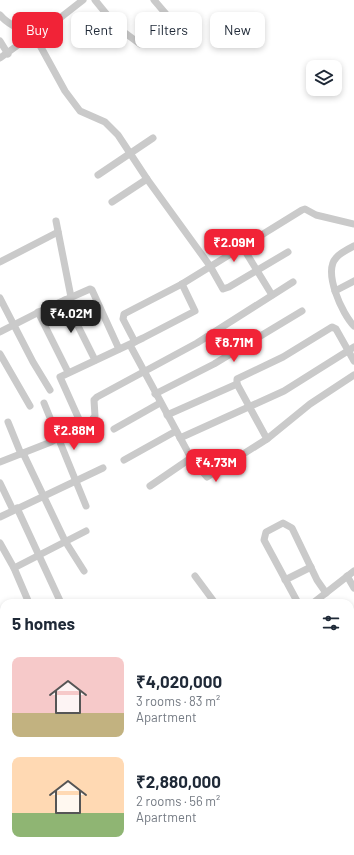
<!DOCTYPE html>
<meta charset="utf-8">
<style>
:root{--surface:#fff;--page:#f2f2f3;--text:#1f2937;--muted:#747a83;--accent:#f12337}
body{margin:0;font-family:Barlow,sans-serif;background:var(--page);color:var(--text);height:100vh;display:flex;flex-direction:column;font-size:15px;white-space:nowrap}
*{box-sizing:border-box;margin:0}
p{font-size:13px;color:var(--muted)}
.icon{flex:none;width:22px;height:22px;fill:none;stroke:currentColor;stroke-width:2;stroke-linecap:round;stroke-linejoin:round}
.map{position:relative;flex:1;overflow:hidden}
.details{position:absolute;left:0px;top:599px;width:354px;height:256px;display:flex;flex-direction:column;background:var(--surface);border-radius:12px 12px 0 0;box-shadow:0 2px 6px #0003}
.details>*{flex:none}
.guide{position:absolute;left:12px;top:12px;width:330px;height:36px;display:flex;gap:8px}
.buttons{position:absolute;left:306px;top:60px;display:grid;gap:8px}
.buttons a{display:grid;place-items:center;width:36px;height:36px;border-radius:8px;background:var(--surface);box-shadow:0 2px 6px #0003;font-size:20px}
.price{position:absolute;translate:-50% -34px;padding:0 9px;border-radius:8px;background:var(--accent);color:#fff;font-size:13px;line-height:26px;filter:drop-shadow(0 1px 2px #0008)}
.price::after{content:'';position:absolute;left:50%;top:24px;width:12px;height:9px;margin-left:-6px;background:inherit;clip-path:polygon(0 0,100% 0,50% 100%)}
.price.active{background:#222;color:#fff}
ul{padding:0;list-style:none}
li{display:flex;align-items:center;gap:12px;height:100px;padding:0 12px}
li span{display:grid;place-items:center;flex:none;width:112px;height:80px;border-radius:8px;color:#555}
li>.icon{margin-inline-start:auto}
span .icon{width:48px;height:48px;fill:#fffc;stroke-width:1}
li b{font-size:17px}
h2{display:flex;justify-content:space-between;align-items:center;height:48px;padding:0 12px;font-size:17px}
.pill{padding:0 14px;border-radius:8px;background:var(--surface);box-shadow:0 2px 6px #0003;font-size:14px;line-height:36px}
.pill.active{background:var(--accent);color:#fff}
.map>svg:first-child{display:block}
.lines{fill:none;stroke-linecap:round;stroke-linejoin:round}
.minor{stroke:#cacaca;stroke-width:7}
</style>
<div class="map">
<svg width="354" height="855" viewBox="0 0 354 855">
<rect width="100%" height="100%" fill="#fff"/>
<g class="lines">
<g class="minor">
<path d="M95,0L117,27L140,44"/>
<path d="M154,0L166,14"/>
<path d="M0,15C10,28 26,29 37,40L65,91L80,111L105,122L118,135L147,179L210,266L223,289L229,287L288,252"/>
<path d="M0,41L8,54"/>
<path d="M0,58L32,35L51,25L83,0"/>
<path d="M98,175L153,138"/>
<path d="M112,202L147,179"/>
<path d="M56,221L71,297"/>
<path d="M242,246L272,295"/>
<path d="M354,246C348,249 340,253 336,258C323,272 342,314 354,326"/>
<path d="M0,262L58,232"/>
<path d="M335,291L354,281"/>
<path d="M0,298L33,362L50,390"/>
<path d="M65,300L95,360"/>
<path d="M38,312L68,372"/>
<path d="M0,332L47,308L90,289L92,290L119,349"/>
<path d="M135,342L123,319L124,314L182,284L302,210L305,209L316,215L354,224"/>
<path d="M130,345L191,458L207,477L267,439L310,404L354,375"/>
<path d="M0,354L30,406"/>
<path d="M155,394L214,364L302,311"/>
<path d="M44,403L86,506"/>
<path d="M167,415L237,384"/>
<path d="M8,422L21,454"/>
<path d="M82,426L60,377L143,338L195,311L182,284"/>
<path d="M114,429L160,403"/>
<path d="M180,438L284,391L354,347"/>
<path d="M267,439L237,384V379L283,357L332,327L336,329L354,361"/>
<path d="M23,453L65,541L84,571"/>
<path d="M124,460L176,431"/>
<path d="M0,462L51,442L91,421L95,416L94,400L97,397L197,343L293,282"/>
<path d="M0,483L13,510"/>
<path d="M150,486L191,458"/>
<path d="M17,508L61,603"/>
<path d="M0,517L103,468"/>
<path d="M0,543L14,568L29,603"/>
<path d="M14,568L86,531"/>
<path d="M195,576L215,603"/>
<path d="M347,576L354,588"/>
<path d="M285,580L311,567"/>
<path d="M298,603L264,540L266,532L283,523L292,528L317,580L326,593"/>
<path d="M313,603L354,571"/>
<path d="M0,626L4,624"/>
<path d="M0,649L4,657"/>
<path d="M0,669L4,668"/>
<path d="M0,701L4,698"/>
<path d="M0,733L4,738"/>
<path d="M0,785L4,783"/>
<path d="M350,806L354,812"/>
<path d="M0,835L4,840"/>
<path d="M0,847L4,844"/>
<path d="M201,851L203,855"/>
<path d="M184,855L192,851"/>
<path d="M243,855L244,851"/>
</g>
</g>
</svg>
<div class="buttons">
<a><svg class="icon" aria-label="layers" viewBox="0 0 24 24"><path d="M12 4l9 5-9 5-9-5zM3 14l9 5 9-5"/></svg></a>
</div>
<b class="price" style="left:234px;top:263px">₹2.09M</b>
<b class="price active" style="left:71px;top:334px">₹4.02M</b>
<b class="price" style="left:234px;top:363px">₹8.71M</b>
<b class="price" style="left:74px;top:451px">₹2.88M</b>
<b class="price" style="left:216px;top:483px">₹4.73M</b>
<div class="guide">
<a class="pill active">Buy</a>
<a class="pill">Rent</a>
<a class="pill">Filters</a>
<a class="pill">New</a>
</div>
<section class="details">
<h2>5 homes<svg class="icon" aria-label="filters" viewBox="0 0 24 24"><path d="M4 7h16M4 17h16"/><circle cx="9" cy="7" r="2"/><circle cx="15" cy="17" r="2"/></svg></h2>
<ul>
<li><span style="background:linear-gradient(#f6c9c9 70%,#c2b280 0)"><svg class="icon" aria-label="home" viewBox="0 0 24 24"><path d="M3 11l9-7 9 7M6 9v11h12V9"/></svg></span><div><b>₹4,020,000</b><p>3 rooms · 83 m²</p><p>Apartment</p></div></li>
<li><span style="background:linear-gradient(#ffd9b3 70%,#8fb573 0)"><svg class="icon" aria-label="home" viewBox="0 0 24 24"><path d="M3 11l9-7 9 7M6 9v11h12V9"/></svg></span><div><b>₹2,880,000</b><p>2 rooms · 56 m²</p><p>Apartment</p></div></li>
</ul>
</section>
</div>
